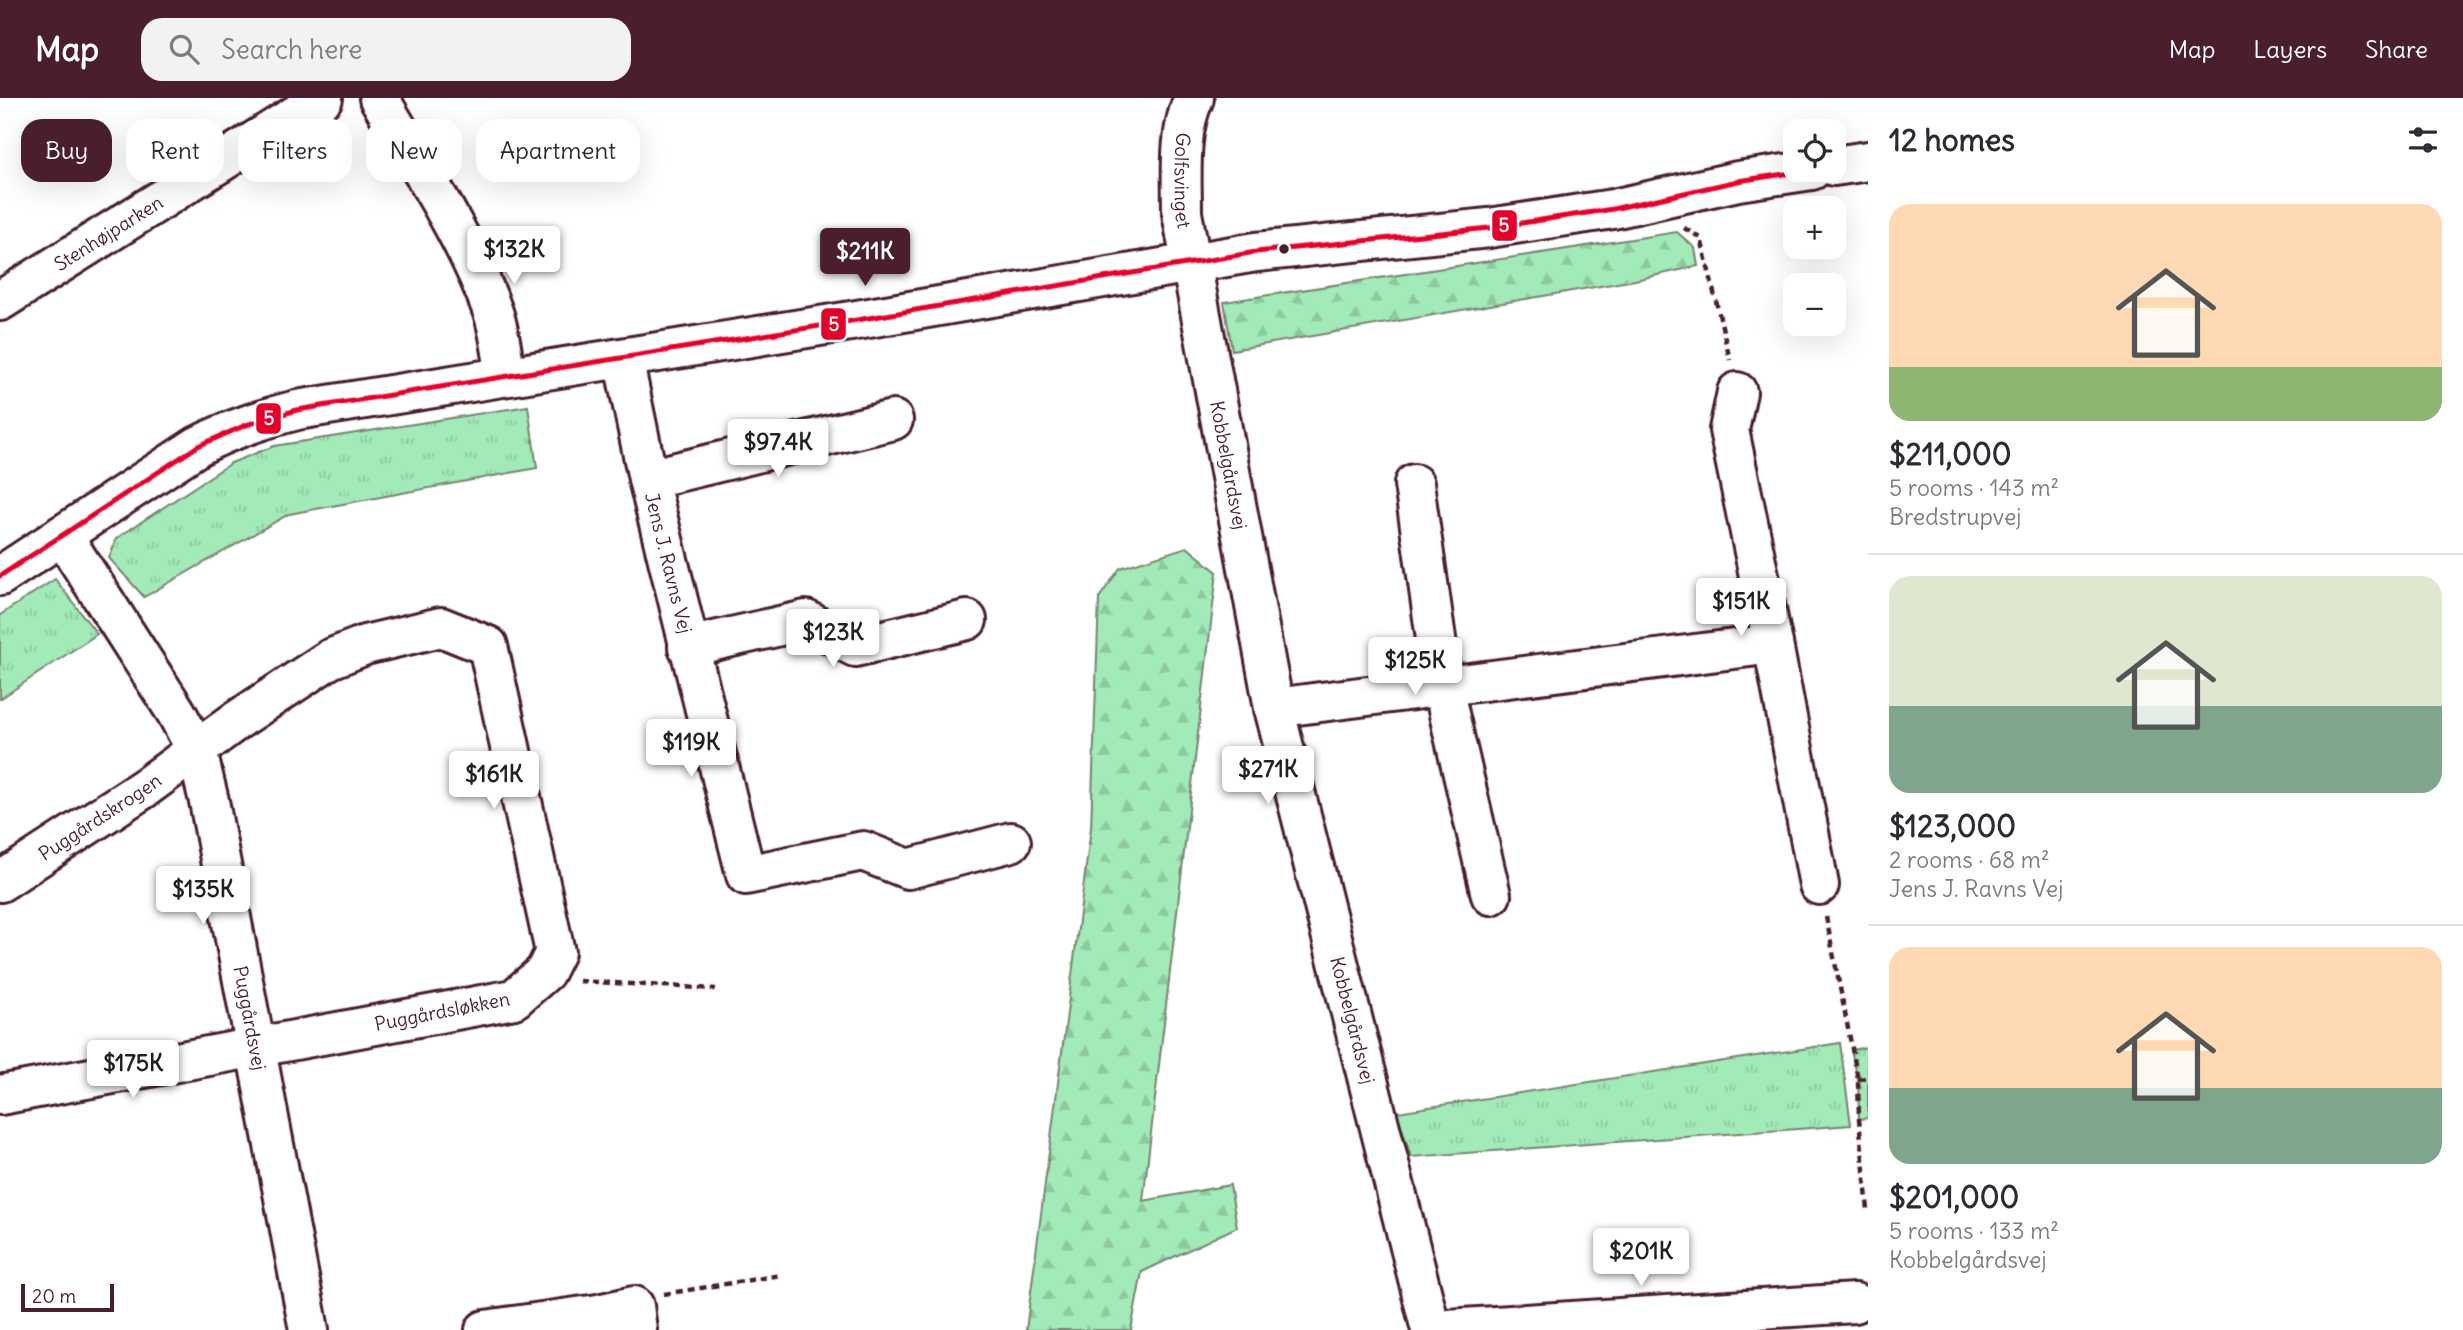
<!DOCTYPE html>
<meta charset="utf-8">
<style>
:root{--surface:#fff;--page:#f2f2f3;--text:#2b2b33;--muted:#7c7c81;--line:#e1e1e2;--accent:#4a1f2b}
body{margin:0;font-family:Delius,sans-serif;background:var(--page);color:var(--text);height:100vh;display:flex;flex-direction:column;font-size:26px;white-space:nowrap}
*{box-sizing:border-box;margin:0}
p{font-size:23px;color:var(--muted)}
.icon{flex:none;width:38px;height:38px;fill:none;stroke:currentColor;stroke-width:2;stroke-linecap:round;stroke-linejoin:round}
.map{position:relative;flex:1;overflow:hidden}
.drawer{display:flex;flex-direction:column;background:var(--surface);width:595px}
.drawer>*{flex:none}
.hud{position:absolute;left:21px;top:21px;width:665px;height:63px;display:flex;gap:14px}
.buttons{position:absolute;left:1783px;top:21px;display:grid;gap:14px}
.buttons a{display:grid;place-items:center;width:63px;height:63px;border-radius:14px;background:var(--surface);box-shadow:0 7px 28px #0002;font-size:35px}
.scale{position:absolute;left:21px;bottom:18px;width:93px;box-sizing:border-box;padding-left:7px;border:4px solid #4a1f2b;border-top:0;font-size:19px;line-height:24px;white-space:nowrap;color:#4a1f2b;-webkit-text-stroke:5px #fff;paint-order:stroke}
.price{position:absolute;translate:-50% -60px;padding:0 16px;border-radius:7px;background:#fff;color:#222;font-size:23px;line-height:46px;filter:drop-shadow(0 2px 4px #0008)}
.price::after{content:'';position:absolute;left:50%;top:42px;width:21px;height:16px;margin-left:-10px;background:inherit;clip-path:polygon(0 0,100% 0,50% 100%)}
.price.on{background:var(--accent);color:#fff}
ul{padding:0;list-style:none}
li{display:grid;align-content:center;gap:14px;height:371px;padding:0 21px}
li+li{border-top:2px solid var(--line)}
li span{display:grid;place-items:center;height:217px;border-radius:21px;color:#555}
li>.icon{margin-inline-start:auto}
span .icon{width:126px;height:126px;fill:#fffc;stroke-width:1}
li b{font-size:30px}
h2{display:flex;justify-content:space-between;align-items:center;height:84px;padding:0 21px;font-size:30px}
.tag{padding:0 24px;border-radius:21px;background:var(--surface);box-shadow:0 7px 28px #0002;font-size:24px;line-height:63px}
.tag.on{background:var(--accent);color:#fff}
header{display:flex;align-items:center;gap:42px;box-sizing:border-box;height:98px;padding:0 35px;background:var(--accent);color:#fff}
header strong{font-size:33px}
nav{display:flex;gap:38px;margin-inline-start:auto;font-size:24px}
.search{width:490px;height:63px;background:var(--page);display:flex;align-items:center;gap:18px;box-sizing:border-box;padding:0 24px;border-radius:21px;color:var(--muted);font-size:26px}
main{display:flex;flex:1;min-height:0}
.map>svg:first-child{display:block}
.grass{fill:url(#grass-tufts);stroke:#768471;stroke-width:2}
.forest{fill:url(#forest-firs);stroke:#768471;stroke-width:2}
.lines{fill:none;stroke-linecap:round;stroke-linejoin:round}
.minor-casing{stroke:#4a1f2b;stroke-width:44}
.path{stroke:#4a1f2b;stroke-width:4.5;stroke-dasharray:7 5;stroke-linecap:butt}
.minor{stroke:#fff;stroke-width:38}
.bus-1-casing{stroke:#fff;stroke-width:10}
.bus-1{stroke:#e4002b;stroke-width:5}
.bus-dot{fill:#4a1f2b;stroke:#fff;stroke-width:2.5}
.labels{text-anchor:middle;stroke-width:5;stroke-linejoin:round;paint-order:stroke}
.street-label{font-size:19px;fill:#4a1f2b;stroke:#fff}
.line-badge{stroke:#fff;stroke-width:2.5}
.badge-label{font-size:19px;text-anchor:middle;font-weight:bold;fill:#fff}
</style>
<header>
<strong>Map</strong>
<div class="search"><svg class="icon" aria-label="search" viewBox="0 0 24 24"><circle cx="10" cy="10" r="6"/><path d="M15 15l6 6"/></svg>Search here</div>
<nav><a>Map</a><a>Layers</a><a>Share</a></nav>
</header>
<main>
<div class="map">
<svg width="1868" height="1232" viewBox="0 0 1868 1232">
<defs>
<pattern id="grass-tufts" width="24" height="20" patternUnits="userSpaceOnUse" patternTransform="scale(1.75)"><rect width="24" height="20" fill="#a2eab7"/><path d="M3 7l-1-3M5 7V3M7 7l1-3M15 17l-1-3M17 17v-4M19 17l1-3" fill="none" stroke="#8dc89e"/></pattern>
<pattern id="forest-firs" width="22" height="20" patternUnits="userSpaceOnUse" patternTransform="scale(1.75)"><rect width="22" height="20" fill="#a2eab7"/><path d="M5 1l3.5 6h-7zM16 11l3.5 6h-7z" fill="#8dc89e"/></pattern>
</defs>
<rect width="100%" height="100%" fill="#fff"/>
<filter id="ink" filterUnits="userSpaceOnUse"><feTurbulence type="fractalNoise" baseFrequency=".0143" numOctaves="2"/><feDisplacementMap in="SourceGraphic" scale="14" xChannelSelector="R" yChannelSelector="G"/><feConvolveMatrix kernelMatrix="1 2 1 2 8 2 1 2 1" color-interpolation-filters="sRGB"/></filter>
<g filter="url(#ink)">
<g class="grass">
<path d="M528,308L537,370L289,416L144,499L109,460L117,440L231,365L274,348Z"/>
<path d="M55,481L97,536L0,601V517Z"/>
<path d="M1840,945L1851,1027L1411,1059L1397,1014Z"/>
<path d="M1868,949V1020L1859,1021L1858,981L1851,952Z"/>
</g>
<g class="forest">
<path d="M1677,134L1695,150L1698,168L1635,182L1232,252L1224,204Z"/>
<path d="M1187,449L1217,474L1143,1103L1230,1087L1237,1129L1142,1174L1131,1232H1026L1091,730L1099,500L1120,470Z"/>
</g>
<g class="lines">
<defs>
<g id="minor">
<path d="M379,0C418,67 467,141 493,214C500,234 502,257 506,278"/>
<path id="s1" d="M1194,0C1178,34 1182,77 1182,115L1274,610L1431,1232L1855,1205"/>
<path d="M1834,68L1868,63"/>
<path id="s2" d="M0,203L323,0"/>
<path id="s3" d="M623,260L648,381L746,777L863,753L908,771L1011,744"/>
<path d="M1737,294L1729,332L1773,546L1819,787"/>
<path d="M648,381L893,322"/>
<path d="M1414,386L1443,590L1491,797"/>
<path id="s4" d="M62,437L176,614L197,653L209,703L309,1232"/>
<path d="M0,478L198,348C230,331 262,321 297,312L851,223L1256,154L1489,130L1613,111L1738,83L1812,72"/>
<path d="M688,549L806,522L855,549L967,522"/>
<path d="M1274,610L1773,546"/>
<path id="s5" d="M0,784L146,689L236,623L330,561L365,547L441,529L488,548L555,854L545,874L514,901L0,997"/>
<path d="M485,1232L598,1216L634,1208L637,1232"/>
</g>
</defs>
<use href="#minor" class="minor-casing"/>
<g class="path">
<path d="M1684,130L1701,140L1730,262"/>
<path d="M1826,819L1858,981L1859,1021L1868,1112"/>
<path d="M579,883L716,891"/>
<path d="M1858,981L1868,980"/>
<path d="M664,1196L781,1177"/>
</g>
<use href="#minor" class="minor"/>
<defs>
<path id="bus-1" d="M0,478L198,348L246,327L297,312L851,223L1256,154L1489,130L1613,111L1738,83L1812,72"/>
</defs>
<use href="#bus-1" class="bus-1-casing"/>
<use href="#bus-1" class="bus-1"/>
</g>
</g>
<circle class="bus-dot" cx="1284" cy="151" r="6"/>
<g class="labels">
<g class="street-label">
<text dy="7" stroke="none"><textPath href="#s1" startOffset="84">Golfsvinget</textPath></text>
<text dy="7" stroke="none"><textPath href="#s2" startOffset="128">Stenhøjparken</textPath></text>
<text dy="7" stroke="none"><textPath href="#s1" startOffset="373">Kobbelgårdsvej</textPath></text>
<text dy="7" stroke="none"><textPath href="#s3" startOffset="210">Jens J. Ravns Vej</textPath></text>
<text dy="7" stroke="none"><textPath href="#s5" startOffset="119">Puggårdskrogen</textPath></text>
<text transform="translate(442 913) rotate(-11)" y="7">Puggårdsløkken</text>
<text dy="7" stroke="none"><textPath href="#s4" startOffset="527">Puggårdsvej</textPath></text>
<text dy="7" stroke="none"><textPath href="#s1" startOffset="942">Kobbelgårdsvej</textPath></text>
</g>
</g>
<g class="line-badge">
<rect x="1491" y="111" width="27" height="33" rx="7" fill="#e4002b"/>
<rect x="820" y="209" width="27" height="34" rx="7" fill="#e4002b"/>
<rect x="255" y="304" width="27" height="33" rx="7" fill="#e4002b"/>
</g>
<g class="badge-label">
<text x="1504" y="134">5</text>
<text x="834" y="233">5</text>
<text x="269" y="327">5</text>
</g>
</svg>
<div class="buttons">
<a><svg class="icon" aria-label="locate" viewBox="0 0 24 24"><circle cx="12" cy="12" r="6"/><path d="M12 2v4M12 18v4M2 12h4M18 12h4"/></svg></a>
<a>+</a>
<a>−</a>
</div>
<div class="scale">20 m</div>
<b class="price" style="left:514px;top:188px">$132K</b>
<b class="price on" style="left:865px;top:190px">$211K</b>
<b class="price" style="left:778px;top:381px">$97.4K</b>
<b class="price" style="left:1741px;top:540px">$151K</b>
<b class="price" style="left:833px;top:571px">$123K</b>
<b class="price" style="left:1415px;top:599px">$125K</b>
<b class="price" style="left:691px;top:681px">$119K</b>
<b class="price" style="left:1268px;top:708px">$271K</b>
<b class="price" style="left:494px;top:713px">$161K</b>
<b class="price" style="left:203px;top:828px">$135K</b>
<b class="price" style="left:133px;top:1002px">$175K</b>
<b class="price" style="left:1641px;top:1190px">$201K</b>
<div class="hud">
<a class="tag on">Buy</a>
<a class="tag">Rent</a>
<a class="tag">Filters</a>
<a class="tag">New</a>
<a class="tag">Apartment</a>
</div>
</div>
<section class="drawer">
<h2>12 homes<svg class="icon" aria-label="filters" viewBox="0 0 24 24"><path d="M4 7h16M4 17h16"/><circle cx="9" cy="7" r="2"/><circle cx="15" cy="17" r="2"/></svg></h2>
<ul>
<li><span style="background:linear-gradient(#ffd9b3 75%,#8fb573 0)"><svg class="icon" aria-label="home" viewBox="0 0 24 24"><path d="M3 11l9-7 9 7M6 9v11h12V9"/></svg></span><div><b>$211,000</b><p>5 rooms · 143 m²</p><p>Bredstrupvej</p></div></li>
<li><span style="background:linear-gradient(#dfe7d0 60%,#7fa58c 0)"><svg class="icon" aria-label="home" viewBox="0 0 24 24"><path d="M3 11l9-7 9 7M6 9v11h12V9"/></svg></span><div><b>$123,000</b><p>2 rooms · 68 m²</p><p>Jens J. Ravns Vej</p></div></li>
<li><span style="background:linear-gradient(#ffd9b3 65%,#7fa58c 0)"><svg class="icon" aria-label="home" viewBox="0 0 24 24"><path d="M3 11l9-7 9 7M6 9v11h12V9"/></svg></span><div><b>$201,000</b><p>5 rooms · 133 m²</p><p>Kobbelgårdsvej</p></div></li>
</ul>
</section>
</main>
